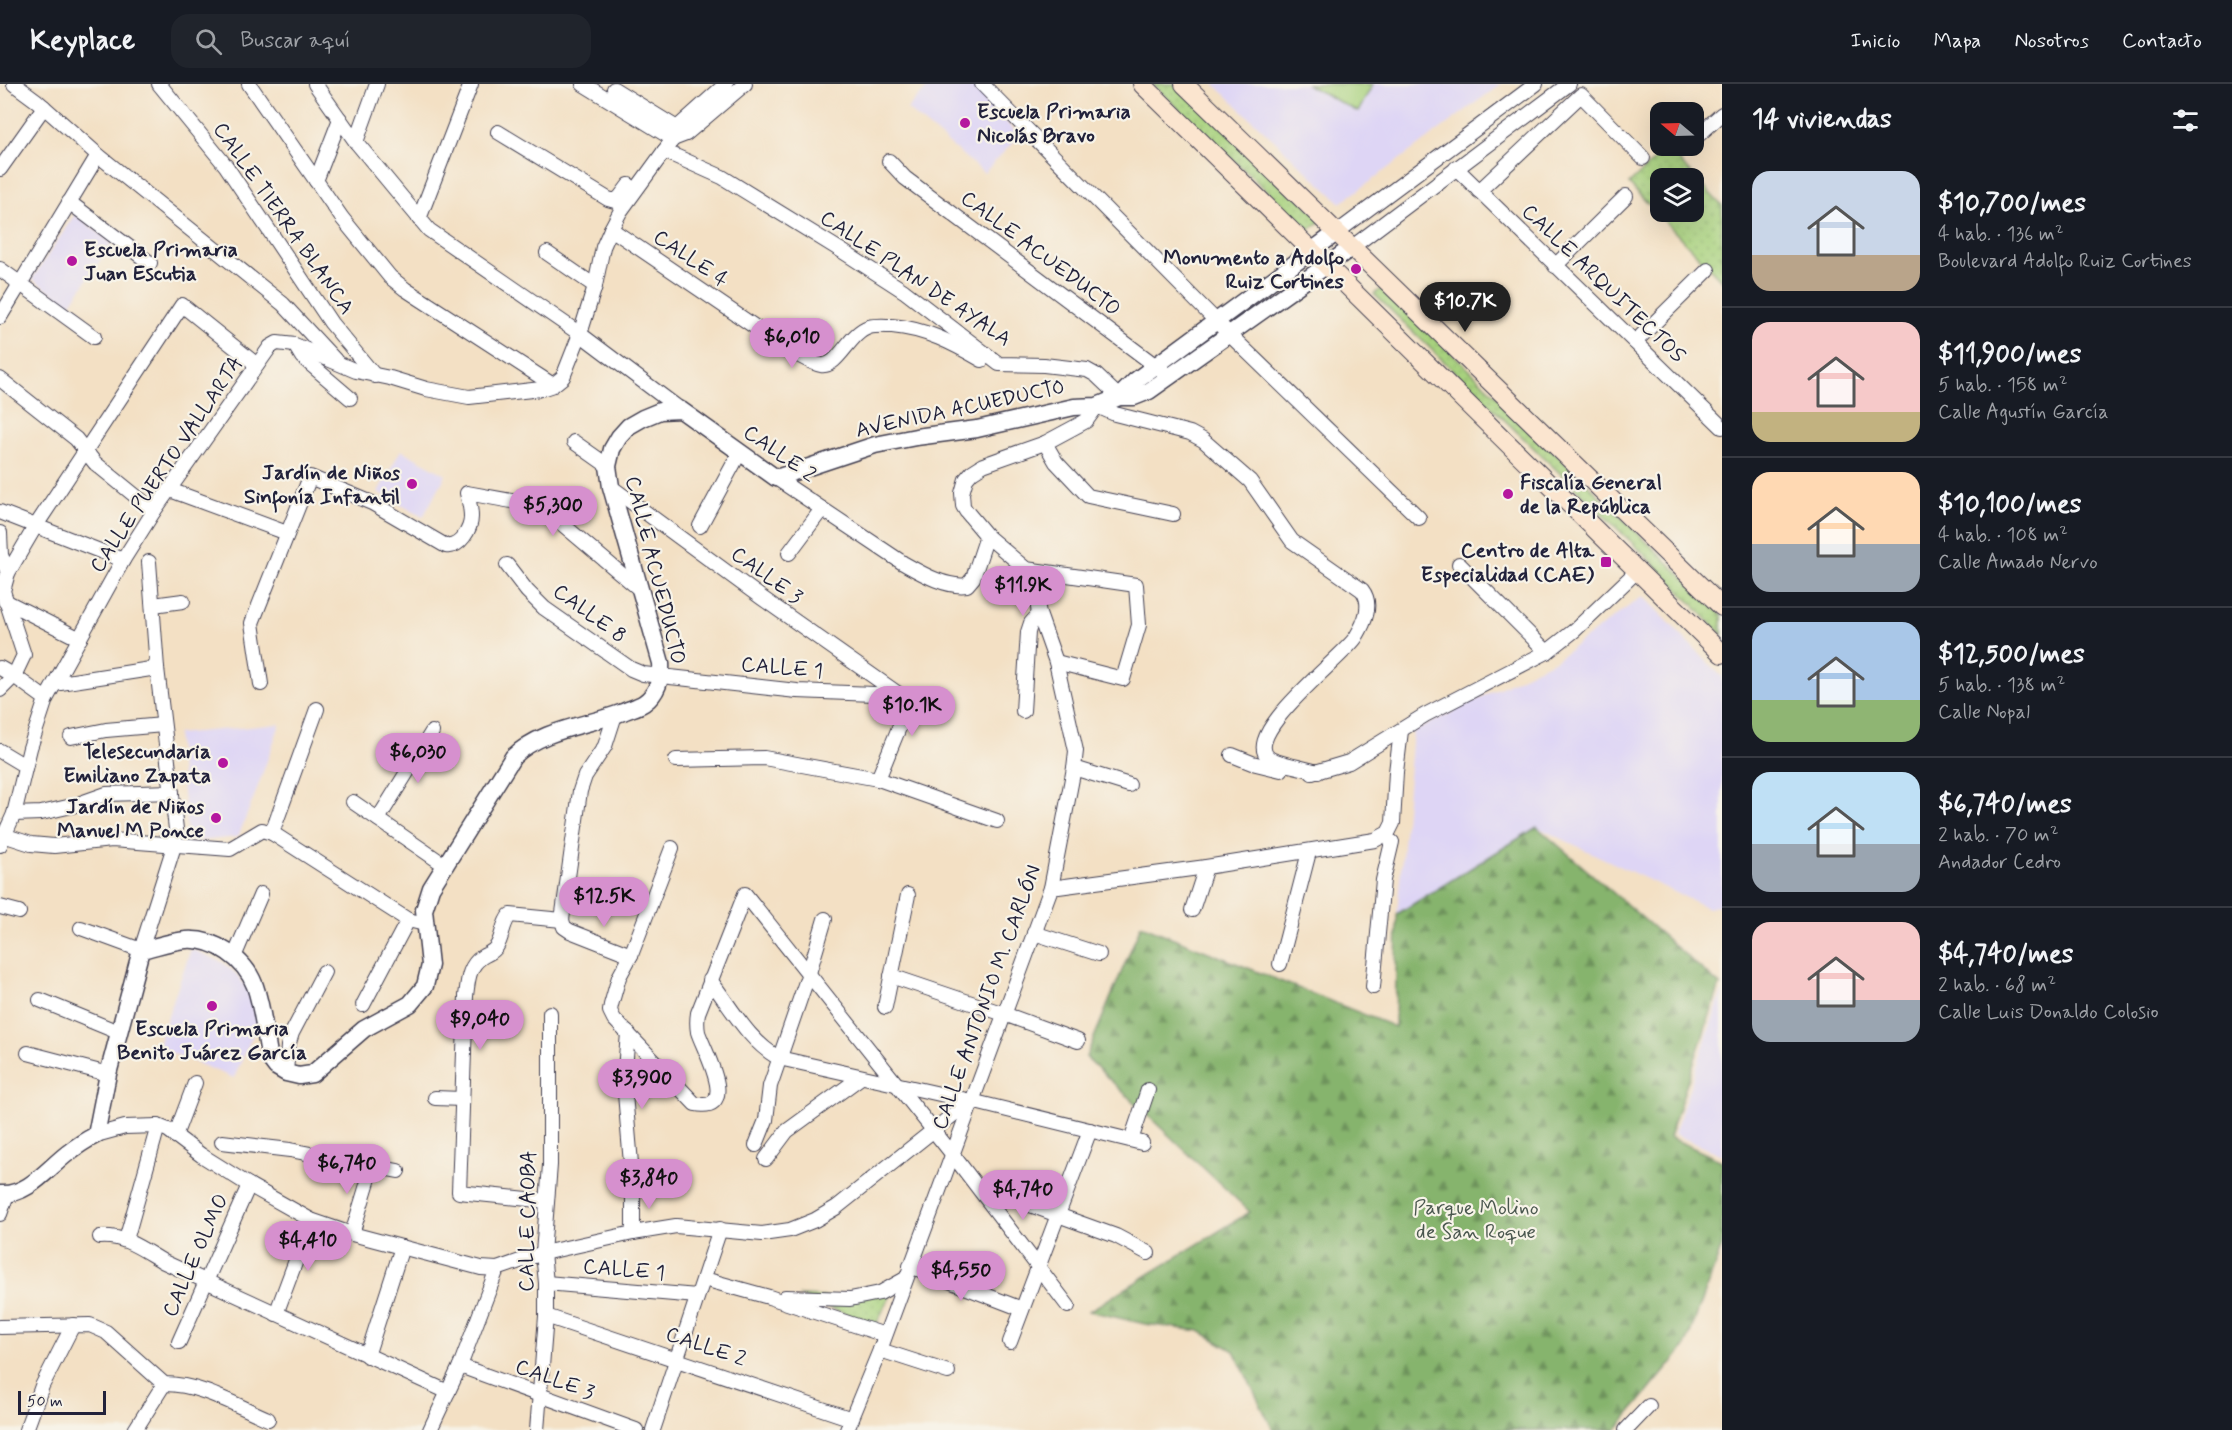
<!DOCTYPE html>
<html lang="es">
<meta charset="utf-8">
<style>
:root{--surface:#171b24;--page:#20242c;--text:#f1f3f6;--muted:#9ea1a6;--line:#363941;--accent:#d690ce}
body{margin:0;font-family:Mynerve,sans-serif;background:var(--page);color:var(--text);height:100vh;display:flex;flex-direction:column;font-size:22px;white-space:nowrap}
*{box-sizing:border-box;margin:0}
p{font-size:20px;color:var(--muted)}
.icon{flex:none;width:33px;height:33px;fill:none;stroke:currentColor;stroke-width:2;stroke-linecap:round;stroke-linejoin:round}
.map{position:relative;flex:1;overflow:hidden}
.sheet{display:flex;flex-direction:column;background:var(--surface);width:510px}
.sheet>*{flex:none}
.needle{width:39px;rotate:289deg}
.tools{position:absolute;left:1650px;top:18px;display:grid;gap:12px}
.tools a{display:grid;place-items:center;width:54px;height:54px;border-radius:12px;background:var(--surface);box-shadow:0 6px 24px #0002;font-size:30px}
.scale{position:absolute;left:18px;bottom:15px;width:88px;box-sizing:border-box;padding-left:6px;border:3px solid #22223b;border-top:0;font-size:16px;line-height:21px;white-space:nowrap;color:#22223b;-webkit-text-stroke:4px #f7f3e8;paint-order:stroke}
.price{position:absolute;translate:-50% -51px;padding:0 14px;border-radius:21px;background:var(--accent);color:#111;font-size:20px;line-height:39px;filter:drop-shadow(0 2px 3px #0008)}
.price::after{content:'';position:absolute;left:50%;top:36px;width:18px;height:14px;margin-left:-9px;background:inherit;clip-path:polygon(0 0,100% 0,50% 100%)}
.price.selected{background:#222;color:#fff}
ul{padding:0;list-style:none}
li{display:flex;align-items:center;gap:18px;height:150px;padding:0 30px}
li+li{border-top:2px solid var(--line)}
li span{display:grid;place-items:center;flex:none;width:168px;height:120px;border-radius:18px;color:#555}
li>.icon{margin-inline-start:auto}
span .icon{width:72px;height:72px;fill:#fffc;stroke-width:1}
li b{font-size:26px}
h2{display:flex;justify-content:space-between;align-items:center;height:72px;padding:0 30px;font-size:26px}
header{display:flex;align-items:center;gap:36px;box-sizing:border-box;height:84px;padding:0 30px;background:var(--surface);border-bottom:2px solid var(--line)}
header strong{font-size:28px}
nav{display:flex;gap:33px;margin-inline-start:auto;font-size:21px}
.search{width:420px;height:54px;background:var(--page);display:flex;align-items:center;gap:15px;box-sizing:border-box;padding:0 21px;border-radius:18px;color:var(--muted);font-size:22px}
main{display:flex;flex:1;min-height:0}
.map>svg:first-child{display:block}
.built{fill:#ded5f5}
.grass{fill:url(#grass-dots);stroke:#657a5c;stroke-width:1.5;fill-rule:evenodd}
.forest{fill:url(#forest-firs);stroke:#546b54;stroke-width:1.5}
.pitch{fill:#a8d27e;stroke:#657a5c;stroke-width:1.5}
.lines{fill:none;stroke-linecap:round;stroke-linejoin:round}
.minor-casing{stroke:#413e50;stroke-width:16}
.tertiary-casing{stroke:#413e50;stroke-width:19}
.secondary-casing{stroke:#413e50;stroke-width:20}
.minor{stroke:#fff;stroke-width:14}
.tertiary{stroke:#fff;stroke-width:16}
.secondary{stroke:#fbe5cf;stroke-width:18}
.poi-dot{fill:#b5179e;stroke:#f7f3e8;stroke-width:2}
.labels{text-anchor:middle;stroke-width:4.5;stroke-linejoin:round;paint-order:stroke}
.poi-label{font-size:21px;font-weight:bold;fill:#22223b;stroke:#f7f3e8;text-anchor:end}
.street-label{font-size:21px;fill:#22223b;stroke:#f7f3e8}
.park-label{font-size:21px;fill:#4a574f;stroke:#f7f3e8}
</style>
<header>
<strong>Keyplace</strong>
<div class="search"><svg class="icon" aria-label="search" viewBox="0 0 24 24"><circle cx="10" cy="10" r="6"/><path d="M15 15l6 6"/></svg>Buscar aquí</div>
<nav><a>Inicio</a><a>Mapa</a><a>Nosotros</a><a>Contacto</a></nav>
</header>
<main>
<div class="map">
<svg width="1722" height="1346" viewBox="0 0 1722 1346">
<defs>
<pattern id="grass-dots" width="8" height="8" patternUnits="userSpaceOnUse" patternTransform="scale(1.5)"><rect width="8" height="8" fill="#a8d27e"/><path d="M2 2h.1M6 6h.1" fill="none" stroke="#90b46e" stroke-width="1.8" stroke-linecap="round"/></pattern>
<pattern id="forest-firs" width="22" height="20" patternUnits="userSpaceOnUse" patternTransform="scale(1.5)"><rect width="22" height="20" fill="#86b46d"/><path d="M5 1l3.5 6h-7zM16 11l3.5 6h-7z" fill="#6d925b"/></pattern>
</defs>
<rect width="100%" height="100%" fill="#f7f3e8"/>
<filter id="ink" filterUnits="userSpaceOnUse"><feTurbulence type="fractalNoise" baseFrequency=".0167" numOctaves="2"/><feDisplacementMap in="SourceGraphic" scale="12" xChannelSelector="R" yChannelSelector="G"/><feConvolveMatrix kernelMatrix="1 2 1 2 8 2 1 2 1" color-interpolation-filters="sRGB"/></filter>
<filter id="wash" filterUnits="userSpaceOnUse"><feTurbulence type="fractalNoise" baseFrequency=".008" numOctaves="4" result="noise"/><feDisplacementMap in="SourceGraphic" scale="24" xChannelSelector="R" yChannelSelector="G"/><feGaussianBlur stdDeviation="1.35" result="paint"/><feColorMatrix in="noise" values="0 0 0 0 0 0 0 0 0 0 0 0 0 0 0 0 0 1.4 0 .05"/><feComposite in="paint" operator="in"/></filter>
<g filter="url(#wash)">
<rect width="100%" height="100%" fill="#f3e0c4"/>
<g class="built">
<path d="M931,0H972L1019,52L984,89L907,25Z"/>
<path d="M1214,0H1501L1341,119Z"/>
<path d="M75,130L112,159L70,221L32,195Z"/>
<path d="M401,366L446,391L423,433L378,408Z"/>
<path d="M1643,512L1722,593V821L1708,824L1537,743L1397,830L1413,648L1557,575Z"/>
<path d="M280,640L256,708L238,753L188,758L177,650Z"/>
<path d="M191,865L222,878L235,889L248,905L258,939L234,994L157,963Z"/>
<path d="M1722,907V1071L1674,1050Z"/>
</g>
<g class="grass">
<path d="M1152,0H1178L1322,136L1309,146Z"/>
<path d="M1667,64L1722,122V197L1629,100ZM1660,94H1694V128H1660Z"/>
<path d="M1384,203L1722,531V551L1649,475L1374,210Z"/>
<path d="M895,1200L876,1241L799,1212L848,1214Z"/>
</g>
<path class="forest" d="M1537,743L1720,901L1669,1053L1722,1077V1162L1685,1263L1616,1346H1273L1234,1267L1200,1247L1145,1240L1089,1227L1250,1128L1086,973L1141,841L1395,943L1397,830Z"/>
<path class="pitch" d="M1306,0H1373L1358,28Z"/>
</g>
<g filter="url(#ink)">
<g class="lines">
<defs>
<g id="minor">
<path d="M14,0L37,17L98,71L283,220L335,276"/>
<path d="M159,0L226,82L331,239L375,292"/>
<path d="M249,0L342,134L390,193L405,205L553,301"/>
<path d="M315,0L356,58L429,146L580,250L681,326"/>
<path d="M583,0L673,55"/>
<path d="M982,0L1230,251L1419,434"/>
<path d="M614,5L677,44"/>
<path d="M498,48L608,115L615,117L620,113L629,101"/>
<path d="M673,55L686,50L745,0"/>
<path d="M1694,55L1722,30"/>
<path d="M356,58L377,0"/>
<path d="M664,67L722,93L842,167L904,207L999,280L1044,281L1087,286L1096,291L1119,313"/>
<path d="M889,77L905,94L1164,288"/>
<path d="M1456,84L1722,343"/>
<path d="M0,85L44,23"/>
<path d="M316,97L340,35"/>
<path d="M1479,107L1581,11L1643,74"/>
<path d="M69,118L150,179"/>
<path d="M419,135L471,0"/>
<path d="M611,145L792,268C801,272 812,280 821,281C838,284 849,249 869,243C876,241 885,242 892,242C926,245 953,259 982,276"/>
<path d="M1336,149L1536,0"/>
<path d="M1351,164L1569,0"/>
<path d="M547,169L595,202"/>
<path d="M1555,182L1626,112"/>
<path d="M0,185L94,253"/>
<path d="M0,233L98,71"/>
<path d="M1635,258L1708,186"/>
<path d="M296,263L302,273L350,314"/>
<path d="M0,295L76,355L95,379L154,427"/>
<path d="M574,358L608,382"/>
<path d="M1045,359L1056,378L1088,412L1173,430"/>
<path d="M776,394L903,479C921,489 946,504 967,501L973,494L987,452"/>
<path d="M611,403L762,514L900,611L904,619L905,629L878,695"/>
<path d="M170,406L287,449"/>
<path d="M0,428L123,476"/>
<path d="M700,442L740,368"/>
<path d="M0,449L1,471L8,489"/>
<path d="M789,469L822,425"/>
<path d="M1459,480L1547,568"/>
<path d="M507,481L527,507L544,524L631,585L643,590L797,607L900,611"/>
<path d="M1026,485L1136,501L1139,541L1123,595L1056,578"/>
<path d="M5,517L80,555"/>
<path d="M153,521L183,517"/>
<path d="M0,584L14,592L46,615"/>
<path d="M54,600L157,584"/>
<path d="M261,600L252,539L310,393L372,419L446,462C460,464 471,445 471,433C471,424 469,417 467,409L517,418H536L638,504"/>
<path d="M0,606L14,592L24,571L3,507L8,489L35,443L182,221L257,281"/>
<path d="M1023,627L1028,548L1031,539L1039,530"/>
<path d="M615,631L605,662L585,692L580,707L562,836L564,843L570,847L631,871"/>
<path d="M71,653L106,646L163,641"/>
<path d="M0,667L25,682"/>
<path d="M1232,671L1252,679L1281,686"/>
<path d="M676,676L764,674L878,695L997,737"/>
<path d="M1074,684L1129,701"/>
<path d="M1312,689L1349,678L1425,631L1547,568L1575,546L1637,487"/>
<path d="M353,718L446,782"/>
<path d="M14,730L41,729L72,722L106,710L172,708"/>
<path d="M378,735L432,648"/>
<path d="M272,749L317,625"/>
<path d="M0,750L31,760L54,762L112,756L230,765L262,746L272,749L408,836L425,840"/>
<path d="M0,761L14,730L30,664L46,615L123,476L154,427L270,263L277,259L295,261L356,287L390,294L426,305L469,313L541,305L553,301L563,293L580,250L595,202L603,163L611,145L620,128L673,55L677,44L726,0"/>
<path d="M672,764L631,871L619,893L611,921L610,927L614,935L695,1020C741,1029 703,965 698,948C697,942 697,935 698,929L745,810L953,1071L1068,1222"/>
<path d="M1051,804L1206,783L1375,756L1388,749L1393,739L1396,688L1401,647"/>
<path d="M0,823L19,828"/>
<path d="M1192,826L1206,783"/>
<path d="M81,844L141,866L174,762L176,745L157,584L149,478"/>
<path d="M1034,849L1099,870"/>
<path d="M234,873L261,810"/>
<path d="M1280,880L1309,768"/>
<path d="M891,892L1004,930L1078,957"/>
<path d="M710,896C731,923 749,958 779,974L971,1017L1142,1059"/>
<path d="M1373,903L1383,796L1392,758"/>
<path d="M40,916L118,948"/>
<path d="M363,921L408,836"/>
<path d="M885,923L908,811"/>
<path d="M628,949L624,998L633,1103V1149"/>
<path d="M28,969L108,990"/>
<path d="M286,989L288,962L292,949L324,888"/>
<path d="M435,1014L462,1015"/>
<path d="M96,1051L125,1043L158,1042L168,1046L201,1071L249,1101L311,1136L352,1150L481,1184L497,1185L543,1169L633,1149L676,1142L762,1150L790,1146L815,1136L837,1123L969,1018"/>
<path d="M175,1052L195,999"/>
<path d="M1131,1056L1148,1006"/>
<path d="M222,1058L290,1066L398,1087"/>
<path d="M756,1061L766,1036L770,1002L809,889L825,835"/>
<path d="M766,1075L787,1047L861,993"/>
<path d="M547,1117L459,1108L466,912C468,898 468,882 482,873C488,869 493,869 497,862C503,852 502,840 510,831L562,836"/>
<path d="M1030,1121L1116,1152L1148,1169"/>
<path d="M0,1130L7,1110"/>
<path d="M352,1150L373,1081"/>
<path d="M100,1153C125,1151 143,1166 164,1178L448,1308"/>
<path d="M126,1156L158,1042"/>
<path d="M910,1182L1022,1225"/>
<path d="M704,1195L769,1213L885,1251"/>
<path d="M546,1199L697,1212"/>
<path d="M785,1213L850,1215L880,1209L905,1195"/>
<path d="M276,1230L311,1136"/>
<path d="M546,1232L852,1335"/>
<path d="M0,1243L90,1241L106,1248L164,1300C201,1300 235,1321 268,1335"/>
<path d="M179,1258L249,1101"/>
<path d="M1010,1258L1090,1046"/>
<path d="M880,1266L948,1288"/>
<path d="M367,1272L402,1163"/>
<path d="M460,1282L636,1346"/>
<path d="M26,1346L42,1302L73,1241"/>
<path d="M135,1346L164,1300"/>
<path d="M430,1346L460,1282L497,1185"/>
<path d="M537,1346L546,1232V1199L543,1169L550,1081V929"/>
<path d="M653,1346L720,1145"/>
<path d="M847,1346L880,1266L1051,804L1074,684L1076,667L1056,578L1039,530L1034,499L1026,485L987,452L966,427L963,422L962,409L966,395L972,388L983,381L1045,359L1086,337L1097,322L1115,330L1190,349L1203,356L1250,397L1292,457L1362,506C1373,520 1365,538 1356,553C1346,571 1239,651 1269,674C1276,679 1308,685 1318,688"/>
<path d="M1626,1346L1649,1322"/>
</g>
<g id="tertiary">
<path d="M1119,313H1134L1149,307L1351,164"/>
<path d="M0,1110C28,1112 48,1084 68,1069C77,1062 86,1056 96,1051L108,990L141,866C155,863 171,857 186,856C215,854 245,875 255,902C263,925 265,951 270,975L276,983L286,989L299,992L312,990L364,945L410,920L425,902L430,881L424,826L431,804L513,673C541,645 587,642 623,628C629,625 638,623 644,619C657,610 662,594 661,579L611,403L608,382L612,365L619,353L629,342L643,334L660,327L681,326L776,394L875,361L916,353L977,345L1074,323L1097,322L1119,313L1135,297L1336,149"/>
</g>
<g id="secondary">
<path d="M1142,0L1722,570"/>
<path d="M1184,0L1722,523"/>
</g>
</defs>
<use href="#minor" class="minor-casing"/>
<use href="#tertiary" class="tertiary-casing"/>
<use href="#secondary" class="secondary-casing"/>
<use href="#minor" class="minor"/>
<use href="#tertiary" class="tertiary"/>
<use href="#secondary" class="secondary"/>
</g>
</g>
<g class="poi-dot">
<circle cx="965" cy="39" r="6"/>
<circle cx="72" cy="177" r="6"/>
<circle cx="1356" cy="185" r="6"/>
<circle cx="412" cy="400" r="6"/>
<circle cx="1508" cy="410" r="6"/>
<rect x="1600" y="472" width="12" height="12" rx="3"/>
<circle cx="223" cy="679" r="6"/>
<circle cx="216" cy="734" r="6"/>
<circle cx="212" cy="922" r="6"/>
</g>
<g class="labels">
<g class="poi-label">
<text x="977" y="34" text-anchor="start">Escuela Primaria<tspan x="977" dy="24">Nicolás Bravo</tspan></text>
<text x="84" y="172" text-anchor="start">Escuela Primaria<tspan x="84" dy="24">Juan Escutia</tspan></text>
<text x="1344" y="180">Monumento a Adolfo<tspan x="1344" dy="24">Ruiz Cortines</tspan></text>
<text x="400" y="395">Jardín de Niños<tspan x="400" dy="24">Sinfonía Infantil</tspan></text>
<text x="1520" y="405" text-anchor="start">Fiscalía General<tspan x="1520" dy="24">de la República</tspan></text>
<text x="1594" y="473">Centro de Alta<tspan x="1594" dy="24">Especialidad (CAE)</tspan></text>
<text x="211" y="674">Telesecundaria<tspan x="211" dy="24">Emiliano Zapata</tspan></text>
<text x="204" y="729">Jardín de Niños<tspan x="204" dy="24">Manuel M Ponce</tspan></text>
<text x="212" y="951" text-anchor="middle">Escuela Primaria<tspan x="212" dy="24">Benito Juárez García</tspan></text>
</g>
<g class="street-label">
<text transform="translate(284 134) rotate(55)" y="7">CALLE TIERRA BLANCA</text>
<text transform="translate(1041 169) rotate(37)" y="7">CALLE ACUEDUCTO</text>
<text transform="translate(691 174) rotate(34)" y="7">CALLE 4</text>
<text transform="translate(916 194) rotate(34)" y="7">CALLE PLAN DE AYALA</text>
<text transform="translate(1604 199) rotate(44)" y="7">CALLE ARQUITECTOS</text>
<text transform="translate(960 324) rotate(-12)" y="7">AVENIDA ACUEDUCTO</text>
<text transform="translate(780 369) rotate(35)" y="7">CALLE 2</text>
<text transform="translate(166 380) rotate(-56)" y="7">CALLE PUERTO VALLARTA</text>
<text transform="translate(656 486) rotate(76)" y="7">CALLE ACUEDUCTO</text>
<text transform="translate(767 491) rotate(36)" y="7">CALLE 3</text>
<text transform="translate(590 529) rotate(36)" y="7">CALLE 8</text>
<text transform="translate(782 583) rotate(5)" y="7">CALLE 1</text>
<text transform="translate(986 913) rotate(-70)" y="7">CALLE ANTONIO M. CARLÓN</text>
<text transform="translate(527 1137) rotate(-89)" y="7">CALLE CAOBA</text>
<text transform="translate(195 1171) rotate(-66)" y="7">CALLE OLMO</text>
<text transform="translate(624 1185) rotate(5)" y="7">CALLE 1</text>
<text transform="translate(706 1262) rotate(19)" y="7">CALLE 2</text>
<text transform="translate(555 1295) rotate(20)" y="7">CALLE 3</text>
</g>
<g class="park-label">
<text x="1476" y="1130">Parque Molino<tspan x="1476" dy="24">de San Roque</tspan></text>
</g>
</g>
</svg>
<div class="tools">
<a><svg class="needle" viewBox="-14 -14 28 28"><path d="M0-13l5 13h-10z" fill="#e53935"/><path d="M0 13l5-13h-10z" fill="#9ea1a6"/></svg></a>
<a><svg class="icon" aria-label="layers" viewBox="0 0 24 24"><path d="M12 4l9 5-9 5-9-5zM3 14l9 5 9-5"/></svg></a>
</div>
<div class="scale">50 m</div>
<b class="price selected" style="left:1465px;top:249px">$10.7K</b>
<b class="price" style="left:792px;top:285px">$6,010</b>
<b class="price" style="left:553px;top:453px">$5,300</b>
<b class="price" style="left:1023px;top:533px">$11.9K</b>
<b class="price" style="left:912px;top:653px">$10.1K</b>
<b class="price" style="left:418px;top:700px">$6,030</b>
<b class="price" style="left:604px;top:844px">$12.5K</b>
<b class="price" style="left:480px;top:967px">$9,040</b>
<b class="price" style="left:642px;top:1026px">$3,900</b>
<b class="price" style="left:347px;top:1111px">$6,740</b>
<b class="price" style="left:649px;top:1126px">$3,840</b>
<b class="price" style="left:1023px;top:1137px">$4,740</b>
<b class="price" style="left:308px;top:1188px">$4,410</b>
<b class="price" style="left:961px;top:1218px">$4,550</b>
</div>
<section class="sheet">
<h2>14 viviendas<svg class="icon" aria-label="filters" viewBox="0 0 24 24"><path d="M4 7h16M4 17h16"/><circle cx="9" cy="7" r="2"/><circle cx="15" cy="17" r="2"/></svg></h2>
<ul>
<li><span style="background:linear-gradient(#c9d6e8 70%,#b9a48a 0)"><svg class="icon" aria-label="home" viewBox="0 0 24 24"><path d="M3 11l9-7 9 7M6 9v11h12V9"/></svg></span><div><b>$10,700/mes</b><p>4 hab. · 136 m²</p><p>Boulevard Adolfo Ruiz Cortines</p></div></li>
<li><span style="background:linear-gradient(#f6c9c9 75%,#c2b280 0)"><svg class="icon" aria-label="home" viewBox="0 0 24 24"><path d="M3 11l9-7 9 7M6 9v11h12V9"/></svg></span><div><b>$11,900/mes</b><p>5 hab. · 158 m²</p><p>Calle Agustín García</p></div></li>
<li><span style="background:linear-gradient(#ffd9b3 60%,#9aa5b1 0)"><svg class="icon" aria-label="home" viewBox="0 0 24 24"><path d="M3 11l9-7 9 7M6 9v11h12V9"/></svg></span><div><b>$10,100/mes</b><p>4 hab. · 108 m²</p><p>Calle Amado Nervo</p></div></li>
<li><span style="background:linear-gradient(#a9c7e8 65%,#8fb573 0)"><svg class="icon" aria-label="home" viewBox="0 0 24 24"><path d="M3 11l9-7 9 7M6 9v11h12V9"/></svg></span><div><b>$12,500/mes</b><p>5 hab. · 138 m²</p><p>Calle Nopal</p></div></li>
<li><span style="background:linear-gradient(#bfe0f5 60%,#9aa5b1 0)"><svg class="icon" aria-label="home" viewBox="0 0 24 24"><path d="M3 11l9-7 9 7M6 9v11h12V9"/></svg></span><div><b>$6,740/mes</b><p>2 hab. · 70 m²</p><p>Andador Cedro</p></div></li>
<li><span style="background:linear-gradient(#f6c9c9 65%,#9aa5b1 0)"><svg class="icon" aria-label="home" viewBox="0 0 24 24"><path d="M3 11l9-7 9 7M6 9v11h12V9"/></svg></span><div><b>$4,740/mes</b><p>2 hab. · 68 m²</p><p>Calle Luis Donaldo Colosio</p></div></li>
</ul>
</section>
</main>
